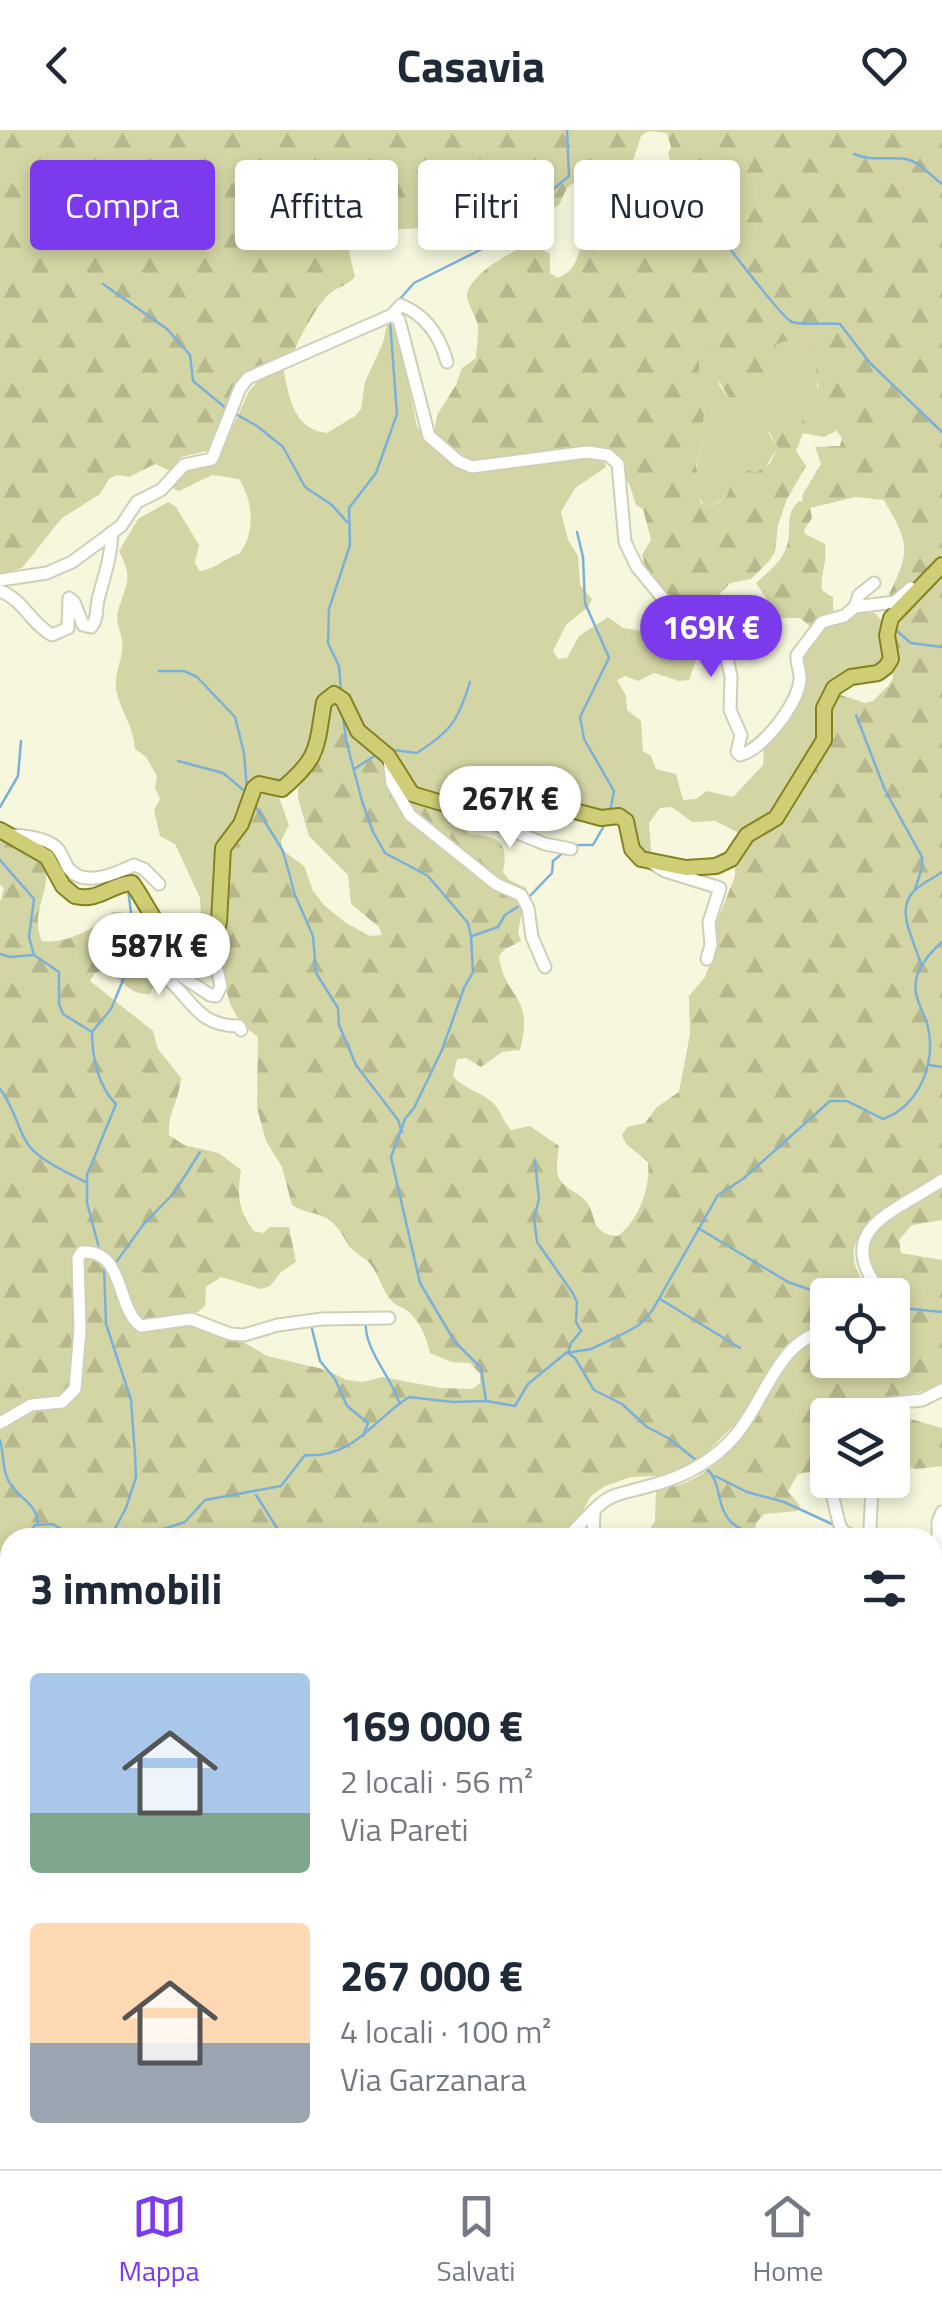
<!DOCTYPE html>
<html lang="it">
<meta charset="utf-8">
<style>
:root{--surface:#fff;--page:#f2f2f3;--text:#1f2937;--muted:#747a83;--line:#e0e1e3;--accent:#7c3aed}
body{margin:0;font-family:"Titillium Web",sans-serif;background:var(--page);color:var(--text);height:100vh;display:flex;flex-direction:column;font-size:38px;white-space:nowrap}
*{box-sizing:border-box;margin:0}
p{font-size:32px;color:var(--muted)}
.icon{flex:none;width:55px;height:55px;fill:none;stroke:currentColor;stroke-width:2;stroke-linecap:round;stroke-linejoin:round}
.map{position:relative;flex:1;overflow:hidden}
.side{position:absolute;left:0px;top:1398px;width:942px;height:642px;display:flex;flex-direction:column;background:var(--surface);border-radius:30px 30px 0 0;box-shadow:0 5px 15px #0003}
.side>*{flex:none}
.banner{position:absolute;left:30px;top:30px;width:882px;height:90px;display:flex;gap:20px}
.tools{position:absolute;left:810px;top:1148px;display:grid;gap:20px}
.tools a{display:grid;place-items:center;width:100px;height:100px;border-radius:10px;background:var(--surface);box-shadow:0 5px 15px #0003;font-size:50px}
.price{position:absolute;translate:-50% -85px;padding:0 22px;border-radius:35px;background:#fff;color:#222;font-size:32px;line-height:65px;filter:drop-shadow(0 2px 5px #0008)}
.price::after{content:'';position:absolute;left:50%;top:60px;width:30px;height:22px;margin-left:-15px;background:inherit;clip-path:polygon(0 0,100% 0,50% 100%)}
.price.selected{background:var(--accent);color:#fff}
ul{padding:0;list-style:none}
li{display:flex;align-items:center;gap:30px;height:250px;padding:0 30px}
li span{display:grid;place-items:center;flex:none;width:280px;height:200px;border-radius:10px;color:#555}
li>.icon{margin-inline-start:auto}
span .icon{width:120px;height:120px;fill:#fffc;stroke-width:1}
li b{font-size:42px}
h2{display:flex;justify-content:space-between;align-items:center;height:120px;padding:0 30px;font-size:42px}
.tag{padding:0 35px;border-radius:10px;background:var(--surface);box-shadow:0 5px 15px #0003;font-size:35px;line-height:90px}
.tag.selected{background:var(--accent);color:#fff}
header{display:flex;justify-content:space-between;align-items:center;height:130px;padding:0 30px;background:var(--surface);font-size:45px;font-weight:700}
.tab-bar{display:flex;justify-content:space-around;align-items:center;height:140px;border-top:2px solid var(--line);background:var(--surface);font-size:28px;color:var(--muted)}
.tab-bar a{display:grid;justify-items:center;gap:5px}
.tab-bar .selected{color:var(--accent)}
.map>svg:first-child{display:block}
.grass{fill:#d3d5a4}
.forest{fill:url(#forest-firs)}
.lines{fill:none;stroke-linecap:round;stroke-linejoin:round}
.stream{stroke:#7bb1d8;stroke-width:2.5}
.minor-casing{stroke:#cecfb6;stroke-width:15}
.major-casing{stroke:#848322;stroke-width:18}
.minor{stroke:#fff;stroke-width:11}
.major{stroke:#cfce77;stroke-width:14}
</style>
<header><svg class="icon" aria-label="back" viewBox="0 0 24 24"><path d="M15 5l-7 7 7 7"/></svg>Casavia<svg class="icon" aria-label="heart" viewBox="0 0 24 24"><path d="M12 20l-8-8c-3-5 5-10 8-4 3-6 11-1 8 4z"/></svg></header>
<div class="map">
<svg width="942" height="2039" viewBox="0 0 942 2039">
<defs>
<pattern id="forest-firs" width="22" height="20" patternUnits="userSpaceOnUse" patternTransform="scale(2.5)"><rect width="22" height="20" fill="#d3d5a4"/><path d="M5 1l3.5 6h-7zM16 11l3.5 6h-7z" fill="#b6b78d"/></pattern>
</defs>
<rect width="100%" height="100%" fill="#f6f7dd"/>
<g class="grass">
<path d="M387,195L396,196L417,296L429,314L446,328L464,341L479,342L573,328L603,329L606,337L575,358L561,382L568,410L578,426L580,455L592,469L588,477L566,495L553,521L558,529L567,528L579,506L608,487L623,498L650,502L675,493L692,500L701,515L689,550L679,551L654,543L638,551L625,546L617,550L626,566L627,580L641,591L643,621L651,626L656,639L676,644L683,670L696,669L706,661L733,667L763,635L764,616L786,588L801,528L823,497L857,483H875L883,492C880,503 882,507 885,518C890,542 857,543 840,548C822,607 799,676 739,703L715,691L692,692L672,677L660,678L649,693L652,729L639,720L630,691L461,676L416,662L355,591L346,562L338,557L329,559L320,570L315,617L280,654L253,651L244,661L216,790L203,823L200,768L175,714L160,706L154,680L160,669L155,658L157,646L146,627L135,619C134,597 120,580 116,559C114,542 124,527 122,512C121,501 115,492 118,481C126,453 134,450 119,421L138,389L168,372L176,377L199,415L195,433L200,441C217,439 224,428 239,424C256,404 253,370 239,349L212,345L179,361L170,357L188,339L217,332L249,261L261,248L283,237C289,266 292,299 327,303L355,286L361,279L365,252L383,213Z"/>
<path d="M785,211L810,222L815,229L818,237L817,256L836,301L824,307L802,303L805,295L768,303L778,317L764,339L756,344L748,340L743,331L728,328C729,356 737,366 707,377C693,367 693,342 700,326L706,264L699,246V227L706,220H715L719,255L730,269C759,267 765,237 776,215Z"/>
<path d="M0,1747L10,1750V2030H217L196,2039H0Z"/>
</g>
<g class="forest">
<path d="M0,0H942V424L934,437L899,465L892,467L889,464C912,419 908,412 884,370L855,367L810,378L812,388L804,400L805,404L825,414C828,430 820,445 822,460L833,468V482L810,496L800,488H773L770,474L756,453C768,442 781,433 787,416C792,400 784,384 799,371L802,372L803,364L821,334L815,317L840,316L842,308L831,293L819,264L815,229L810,222L785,211L776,215C774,240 756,267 730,269L716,247L715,220H706L699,227V246L706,263L700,326L696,335L700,372L708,377C746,363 719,348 731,321L740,323L748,340L756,343L770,333L778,317C769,302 762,294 777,279C791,278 800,281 806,295L796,321L806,336L787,369L778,395L775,422L770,430L751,449L730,453L705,480L698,493C674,475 648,455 642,425L651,410L643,379L636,375L630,356L612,323L473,332L434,303L437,285L456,255L462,238L476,228C476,218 479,206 478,196C476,185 468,177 467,166C467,145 517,117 534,114L550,124V143L558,148C577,139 576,129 583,111L598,121L606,118L618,94L634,73C645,84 643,96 656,106L665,105L677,93L679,84L671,66L676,49L668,24L671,17L667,3L649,1L641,6L632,33H605L596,37L567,58L559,75L551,80L515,74L500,64L483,63L423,98L385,100L368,104L352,114L349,122L355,147C347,156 336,157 328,165C319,173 299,207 295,220L247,243L234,257L207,321L181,327L170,341L155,334L129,347L117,345L109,349L100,364L62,388L22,438L0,444Z"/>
<path d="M942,441V1044C899,1073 814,1105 875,1165H828L827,1197L794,1209L740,1289L703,1326L679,1340L658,1346L631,1347L605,1356L591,1366L578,1389L551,1407L10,1408V1577L0,1583V1520L4,1507L0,1498V1298C10,1292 21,1285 31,1281C48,1275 68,1281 78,1264L81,1129C122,1123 114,1182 138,1199L191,1192L243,1212L267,1226L327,1240L346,1250L363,1252L382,1247L441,1258L472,1259L480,1253V1244L470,1233L452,1232L430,1223C427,1209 420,1192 409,1182C402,1176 396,1177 390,1169C381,1158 379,1145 371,1135C366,1128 359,1126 353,1120C344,1111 342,1099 328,1089C317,1082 303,1083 292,1075L282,1037L266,1011L257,978L258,907L241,894L230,874L216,821L226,722L257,662L279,667L289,695L281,711L282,720L304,736L313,761L324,775L346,793L370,806L382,805L379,797L351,774L348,745L309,706L298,668V658L322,626L328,579L334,574L352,600L388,632L407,670L453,683L469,704C499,706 509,712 503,742L509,750L526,758L518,803L521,811L505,819L499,826C504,870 535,862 520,920L502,922L481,937L466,928L457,929L453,946C463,959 481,961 493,973C501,980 503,992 511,1000L530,996L559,1016C558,1026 555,1040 559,1048C564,1058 575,1061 583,1068C599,1083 587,1104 618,1106C638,1091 651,1058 648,1032L626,1014L622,1005L627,997L645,993L657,977L679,962L690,904L689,866L705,847L712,829L714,799L735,746V737L745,717L777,693L801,650L829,615L828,583L838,564L865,573L873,571L889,555L893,548L891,505L900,485Z"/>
<path d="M0,707L43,729C55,758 28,782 42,811C64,815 97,798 113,782H122C137,803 138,827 160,843L150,864C131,867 121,847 104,840L95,843L90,851L153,901L158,919L181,948C180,968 167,984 169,1005L184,1015L219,1023L241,1040C237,1066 238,1080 254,1101L263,1103L270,1097H289L296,1132L281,1142L270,1156L261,1159L221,1147L206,1157L205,1176L198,1182L143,1192L136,1187C128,1160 121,1138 100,1118H81L68,1264L0,1289V772L4,759L0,754Z"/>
<path d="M942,1057V1090L912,1095L899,1110L901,1123L942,1130V1254C919,1265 897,1266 872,1272C853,1276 848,1285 828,1285C827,1307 827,1322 817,1341L798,1344L788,1361L800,1376L797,1381L764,1384L756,1393L754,1407L644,1408L655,1391L656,1361C663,1358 671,1357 679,1355C741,1333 763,1267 798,1219L814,1211L821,1212L825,1216L822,1236L829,1247L846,1241L851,1230H892V1165H888L874,1144L868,1126L869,1109L882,1096Z"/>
<path d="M879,1280L942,1298V1336C916,1338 915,1344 893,1327L892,1285H866Z"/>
<path d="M933,1491L936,1497L942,1496V2039H789L786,2030H932Z"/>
<path d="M525,2030H661L658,2039H516Z"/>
</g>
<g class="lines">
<g class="stream">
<path d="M854,24C872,32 887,26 906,29C920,32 931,46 942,54"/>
<path d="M697,50C700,60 701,72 704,81C710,95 783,189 792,192C805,196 825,192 840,194L870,233L942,302"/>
<path d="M103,154L167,199L190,225L193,251L227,279"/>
<path d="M399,170L414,153L482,119L569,46L567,0"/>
<path d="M234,283L257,296L283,317L305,357L332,375L347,392"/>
<path d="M577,402L583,427L585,473L609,528L580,587L584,609L614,661L610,682"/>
<path d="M897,501L911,513L942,517"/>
<path d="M159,541H184L197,547L235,587L244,623L247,660"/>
<path d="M341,562L339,536L328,513L329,479L350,415L349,378L376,343L397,284L390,190"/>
<path d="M343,585L346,610L362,671L373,702L385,723L428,746L468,793L471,806L473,842L464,858L442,920L414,978L405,989L391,1027L420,1153L455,1212L481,1238L486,1271"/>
<path d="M856,585L885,660L922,727V738L915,759"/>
<path d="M392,620L417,623C451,601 458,591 470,552"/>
<path d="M178,631L223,643L247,663"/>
<path d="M354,639L376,625"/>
<path d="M254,674L283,721L295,765L313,806L316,843L338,878L339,895L356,935L398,990L402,1002"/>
<path d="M0,677L18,646L21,611"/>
<path d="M575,715H593L605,694"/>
<path d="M0,730L34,769L29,807L34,825L59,842V874L63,884L92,902C92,926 98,957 116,974L87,1045V1073L99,1118"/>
<path d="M528,768L552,743L553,731L564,722"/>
<path d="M472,806L498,797L505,785L522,774"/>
<path d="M0,824L10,827L33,825"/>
<path d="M921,835C916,813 893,780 915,760C922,753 934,748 942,742"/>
<path d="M92,902L111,879L126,843L124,815L131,783L128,759"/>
<path d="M929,935L942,937"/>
<path d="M0,959C15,977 18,1003 30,1017C40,1030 71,1045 86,1052"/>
<path d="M535,1031L539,1069L534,1088L537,1112L572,1162L577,1172L576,1192L581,1201L571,1213L568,1223L575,1228L594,1260L622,1274L647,1297L668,1308L696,1330"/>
<path d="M698,1098L788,1152L828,1166"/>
<path d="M114,1135L143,1095L174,1063L200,1022"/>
<path d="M104,1136L106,1194L131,1270L135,1324L136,1347L126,1378L110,1408"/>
<path d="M660,1169L740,1218"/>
<path d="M892,1177L942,1182"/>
<path d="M366,1192C363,1218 392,1248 399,1272"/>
<path d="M311,1195L320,1231L335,1249L347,1276L368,1293L363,1306"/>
<path d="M0,1310C4,1323 2,1338 8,1350C17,1369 37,1371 38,1395"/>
<path d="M706,1338C722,1352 716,1376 730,1391C736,1398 750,1403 759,1408"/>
<path d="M715,1346L747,1362L784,1372L832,1394"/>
<path d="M256,1365L277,1398L287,1408"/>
<path d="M23,1408L35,1395L53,1394L75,1408"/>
<path d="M136,1408L185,1392L205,1370L281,1356L305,1325C353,1329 373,1290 409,1267L453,1272L486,1271L515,1276L528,1254L566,1223L591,1219L621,1205L639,1195L652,1181L718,1065L743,1049L830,971H847L883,989C919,976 936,934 928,897C924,881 913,868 916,851C918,836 931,822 942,812"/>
<path d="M0,1452L10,1444"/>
<path d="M942,1748V1801"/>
<path d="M0,1816L10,1818"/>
<path d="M932,1929L942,1946"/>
<path d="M0,1993L10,2001"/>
<path d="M46,2030L57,2039"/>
<path d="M596,2030L597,2039"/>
<path d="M880,2030L884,2039"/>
<path d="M92,2039L115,2030"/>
<path d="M647,2039L650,2030"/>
</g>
<defs>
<g id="minor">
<path d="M392,185L401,175C426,185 440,207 447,232"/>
<path d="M0,450L47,443L72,432L121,396L137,372L161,360L184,335L212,329L240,258L248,248L392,185L399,190L429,306L458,331L472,337L587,322L608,325L618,334L625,412L637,437L675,483L724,516L731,546L730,580L741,605L737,622L740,625C763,619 797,575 800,550C801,542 796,534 797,525L822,492L844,486L855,477L895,472L911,458"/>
<path d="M0,461C24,470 30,493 52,505L68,498L69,468L74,472L83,495L91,497C99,488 95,478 99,466C105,443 111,428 112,402"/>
<path d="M855,477L859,465L874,453"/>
<path d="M389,630L392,653L410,685L496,754L521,765L528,778L532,807L545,837"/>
<path d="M471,684L545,714L571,719"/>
<path d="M10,705C25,706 44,707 56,717C62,723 64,731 68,738C84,758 115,744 134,735L144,739L159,754"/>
<path d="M652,733L665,741L720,758L709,792L711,815L707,829"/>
<path d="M208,828L216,836L221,856L216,866L210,865L171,839L166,841V847C193,871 198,896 239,896L241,900"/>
<path d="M883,1165C829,1099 894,1083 942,1050"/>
<path d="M853,1285L875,1275L922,1270L942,1260"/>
<path d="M0,1293L31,1275L62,1272L75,1259L80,1200L78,1128L82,1122C125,1119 116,1179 141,1196L191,1189L230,1204L244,1205L278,1195L322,1189L389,1188"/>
<path d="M828,1347L839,1393L842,1400L855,1408"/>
<path d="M565,1408C582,1396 593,1376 611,1367C623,1362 636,1360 649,1356C681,1348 712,1332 734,1307C765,1273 777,1208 828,1201"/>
<path d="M593,1408L594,1382"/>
<path d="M866,1408L870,1398L872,1357"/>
<path d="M932,1475L938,1458V1392L942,1382"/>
<path d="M0,1500L10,1481"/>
<path d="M0,1708L10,1702"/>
<path d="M0,1725L10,1711"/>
<path d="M489,2039L498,2030"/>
</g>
<path id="major" d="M0,700L47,727L63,756L75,766C99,772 111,754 132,753C150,777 172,836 208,828L219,792L223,718L241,694L254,658L259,654L282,659C320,627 316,618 324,572L334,564L343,570L358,601L388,626L412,664L468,681L571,680L601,688L619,686L626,691L632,719L641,729L686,738L716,736L731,729L747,705L776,688L824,610V578L834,558L851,547L878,543L886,537L891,529L887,505L891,488L942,435"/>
</defs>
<use href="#minor" class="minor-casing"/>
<use href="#major" class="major-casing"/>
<use href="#minor" class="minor"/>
<use href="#major" class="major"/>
</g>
</svg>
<div class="tools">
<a><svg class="icon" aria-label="locate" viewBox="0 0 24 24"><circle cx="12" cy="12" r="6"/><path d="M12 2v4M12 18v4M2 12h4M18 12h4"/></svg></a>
<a><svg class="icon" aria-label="layers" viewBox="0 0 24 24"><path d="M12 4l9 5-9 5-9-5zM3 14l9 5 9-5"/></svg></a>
</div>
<b class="price selected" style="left:711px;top:550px">169K €</b>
<b class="price" style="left:510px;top:721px">267K €</b>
<b class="price" style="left:159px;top:868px">587K €</b>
<div class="banner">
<a class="tag selected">Compra</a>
<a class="tag">Affitta</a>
<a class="tag">Filtri</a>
<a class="tag">Nuovo</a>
</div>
<section class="side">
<h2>3 immobili<svg class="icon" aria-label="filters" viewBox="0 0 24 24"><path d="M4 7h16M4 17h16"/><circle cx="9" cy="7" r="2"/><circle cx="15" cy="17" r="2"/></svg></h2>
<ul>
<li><span style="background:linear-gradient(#a9c7e8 70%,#7fa58c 0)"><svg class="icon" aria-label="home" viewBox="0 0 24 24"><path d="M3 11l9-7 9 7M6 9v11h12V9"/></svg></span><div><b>169 000 €</b><p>2 locali · 56 m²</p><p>Via Pareti</p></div></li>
<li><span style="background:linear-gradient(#ffd9b3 60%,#9aa5b1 0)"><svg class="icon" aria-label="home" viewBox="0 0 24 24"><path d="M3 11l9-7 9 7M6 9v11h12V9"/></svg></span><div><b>267 000 €</b><p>4 locali · 100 m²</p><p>Via Garzanara</p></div></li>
</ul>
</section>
</div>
<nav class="tab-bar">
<a class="selected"><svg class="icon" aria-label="map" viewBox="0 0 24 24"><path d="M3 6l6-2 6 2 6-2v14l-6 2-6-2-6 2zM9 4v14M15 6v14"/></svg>Mappa</a>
<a><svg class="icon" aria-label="saved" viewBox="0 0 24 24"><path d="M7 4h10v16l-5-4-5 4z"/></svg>Salvati</a>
<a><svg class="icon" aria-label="home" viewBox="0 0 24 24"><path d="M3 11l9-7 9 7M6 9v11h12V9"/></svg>Home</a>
</nav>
